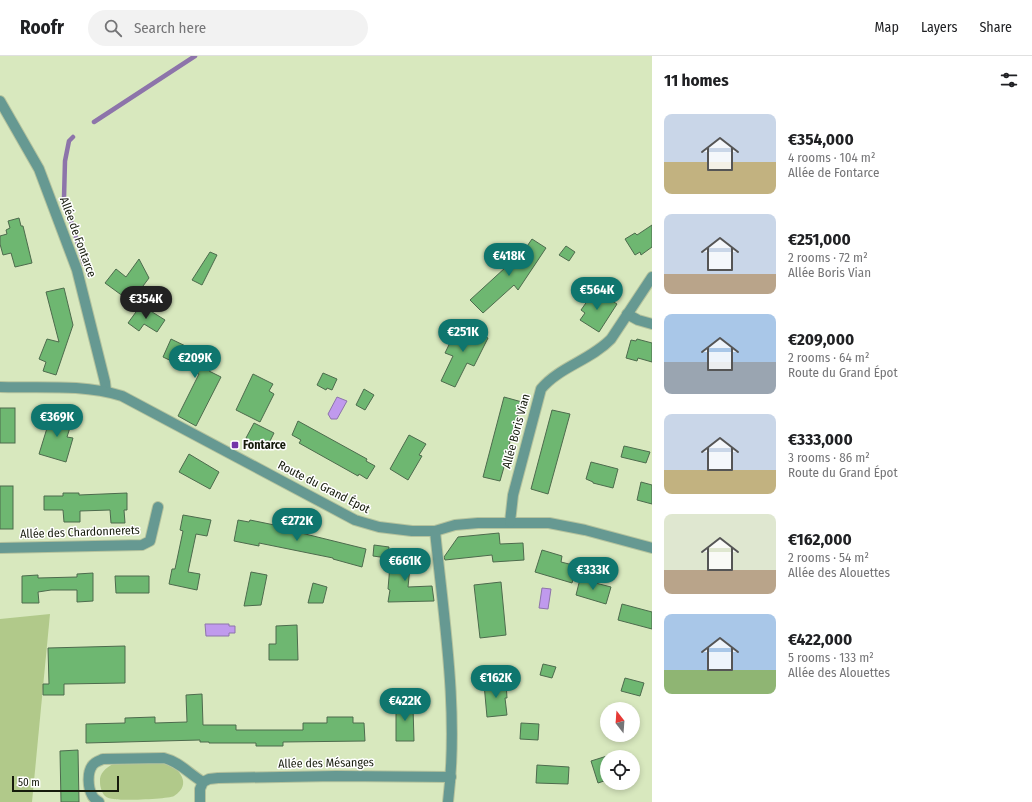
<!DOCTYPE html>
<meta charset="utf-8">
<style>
:root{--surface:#fff;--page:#f2f2f2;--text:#202124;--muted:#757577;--line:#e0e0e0;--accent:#0f766e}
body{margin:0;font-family:"Fira Sans Condensed",sans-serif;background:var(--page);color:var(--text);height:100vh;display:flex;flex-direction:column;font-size:15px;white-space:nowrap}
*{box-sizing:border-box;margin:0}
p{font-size:13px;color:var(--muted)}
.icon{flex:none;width:22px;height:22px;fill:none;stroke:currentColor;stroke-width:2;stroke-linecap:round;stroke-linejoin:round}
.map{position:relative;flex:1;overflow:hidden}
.panel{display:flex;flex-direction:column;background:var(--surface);width:380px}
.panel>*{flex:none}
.needle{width:26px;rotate:343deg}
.fabs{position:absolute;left:600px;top:646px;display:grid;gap:8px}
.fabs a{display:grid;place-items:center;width:40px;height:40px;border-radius:50%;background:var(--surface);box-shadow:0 2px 6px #0003;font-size:20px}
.scale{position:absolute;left:12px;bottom:10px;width:107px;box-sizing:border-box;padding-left:4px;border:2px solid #161b0c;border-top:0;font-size:11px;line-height:14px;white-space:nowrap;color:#161b0c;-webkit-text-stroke:3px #fff;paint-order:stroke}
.price{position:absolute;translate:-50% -34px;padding:0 9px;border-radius:14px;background:var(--accent);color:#fff;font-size:13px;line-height:26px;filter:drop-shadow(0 1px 2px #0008)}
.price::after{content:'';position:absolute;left:50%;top:24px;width:12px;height:9px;margin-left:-6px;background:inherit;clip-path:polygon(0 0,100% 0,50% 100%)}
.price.active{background:#222;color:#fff}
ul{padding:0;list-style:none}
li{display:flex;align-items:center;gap:12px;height:100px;padding:0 12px}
li span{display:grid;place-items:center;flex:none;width:112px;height:80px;border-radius:8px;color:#555}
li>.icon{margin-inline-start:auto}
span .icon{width:48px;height:48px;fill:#fffc;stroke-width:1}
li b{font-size:17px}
h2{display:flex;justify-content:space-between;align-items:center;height:48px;padding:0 12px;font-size:17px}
header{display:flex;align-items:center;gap:24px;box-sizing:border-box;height:56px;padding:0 20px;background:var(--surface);border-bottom:1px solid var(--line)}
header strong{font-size:19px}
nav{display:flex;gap:22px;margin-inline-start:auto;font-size:14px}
.search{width:280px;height:36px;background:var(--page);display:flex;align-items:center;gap:10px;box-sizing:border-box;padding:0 14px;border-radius:22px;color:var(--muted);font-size:15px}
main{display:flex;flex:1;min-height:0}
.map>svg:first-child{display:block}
.green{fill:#b1c98a}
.water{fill:#c09aed;stroke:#8d74aa}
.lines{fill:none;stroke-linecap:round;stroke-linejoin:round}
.stream{stroke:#8d74aa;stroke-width:4.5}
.building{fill:#6eb771;stroke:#4d6b4d}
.minor-casing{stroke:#b5c39e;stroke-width:12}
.minor{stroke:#669992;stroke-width:10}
.poi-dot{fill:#7233a8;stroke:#fff;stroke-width:1.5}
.labels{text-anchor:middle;stroke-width:3;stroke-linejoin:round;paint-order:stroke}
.street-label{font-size:12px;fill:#161b0c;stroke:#fff}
.poi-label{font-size:12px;font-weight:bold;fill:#161b0c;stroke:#fff;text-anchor:start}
</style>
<header>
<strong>Roofr</strong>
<div class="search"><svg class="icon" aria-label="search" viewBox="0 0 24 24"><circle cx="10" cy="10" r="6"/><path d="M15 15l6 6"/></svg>Search here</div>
<nav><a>Map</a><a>Layers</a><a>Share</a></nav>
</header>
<main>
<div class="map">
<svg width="652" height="746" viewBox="0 0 652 746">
<rect width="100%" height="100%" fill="#d8e8be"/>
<g class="green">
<path d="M50,558L32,746H0V563Z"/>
<path d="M165,706C179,712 193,728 174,740C169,743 121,745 114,743C111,743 107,742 105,740C102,737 100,731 100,726C99,717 106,712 113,708Z"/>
</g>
<g class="water">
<path d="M337,341L347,345L337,363H331L328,358Z"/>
<path d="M542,532L551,533L548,553L539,552Z"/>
<path d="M205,568H229V570H235V577H229V580H206Z"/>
</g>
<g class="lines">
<g class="stream">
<path d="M94,66L195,0"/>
<path d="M73,81L69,85L65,105L64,142L84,208"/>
</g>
</g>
<g class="building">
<path d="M19,162L21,170H23L32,207L15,211L11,197L3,199L0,188V180L7,178L6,174L10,172L8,165Z"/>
<path d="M652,169V191L641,199L640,196L635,199L625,183L635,177L637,179Z"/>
<path d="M532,183L546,192L518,234L514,229L483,257L470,244L506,211L510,215Z"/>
<path d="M566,190L575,196L569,205L559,199Z"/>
<path d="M210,196L217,199L202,229L192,224Z"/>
<path d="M139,203L149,222L131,246L105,227L116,213L126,221Z"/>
<path d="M64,232L73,269L56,319L43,315L46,306L39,303L47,283L59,286L46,236Z"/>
<path d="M595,234L617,248L599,276L580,264L585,257L581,254Z"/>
<path d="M141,249L165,264L157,276L144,268L139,275L128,267Z"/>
<path d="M459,268L488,282L474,310L467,307L455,331L441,325L453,300L445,297Z"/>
<path d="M171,283L204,299L206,295L217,300L209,315L221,321L196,370L178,360L199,318L163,301Z"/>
<path d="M637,283L652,287V306L638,302L637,305L626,302L631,284L636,285Z"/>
<path d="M323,317L337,323L332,334L327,332L326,334L317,329Z"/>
<path d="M253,318L273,328L269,335L274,338L260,366L236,354Z"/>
<path d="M364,333L374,339L365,354L356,349Z"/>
<path d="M504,341L522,346L510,385L508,397L500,425L483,421Z"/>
<rect x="0" y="352" width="15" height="35"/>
<path d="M552,354L570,358L548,438L531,433Z"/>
<path d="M52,356L73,362L67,381L73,382L66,406L39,398Z"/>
<path d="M298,365L367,403L366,405L375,410L367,423L359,418L358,420L299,387L301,384L292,379Z"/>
<path d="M254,367L274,377L266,393L246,382Z"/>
<path d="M409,379L426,388L419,399L422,400L408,424L390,413Z"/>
<path d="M624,390L650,396L646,407L621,401Z"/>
<path d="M189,398L219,416L210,433L179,416Z"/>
<path d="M591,406L618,413L613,432L593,427V426L586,423Z"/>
<path d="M641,426L652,429V448L637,444Z"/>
<rect x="0" y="430" width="13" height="43"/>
<path d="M63,437H79V439L127,437V454H124L125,467H111L110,454L80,455V466H64L63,454H44V440H63Z"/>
<path d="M183,459L211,464L207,480L196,478L188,516L200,518L197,534L169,528L172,513H175L183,475L180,474Z"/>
<path d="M238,464L249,466L250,464L289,472V474L366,493L362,511L333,503V502L259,487V490L234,485Z"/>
<path d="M499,477L500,488L523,487L524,504L493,506L492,499L445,504L444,501L458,481Z"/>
<path d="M374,489L389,491L387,502L373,500Z"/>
<path d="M542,494L562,500L561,506L577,510L572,527L535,516Z"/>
<path d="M391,497L411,500L408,531L432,530L434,545L388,546L390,534L388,533Z"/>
<path d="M251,516L267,519L261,549L244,550Z"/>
<path d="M93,517V545L77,546V534H51L38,536L39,547H22V520L38,519V522L77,521V518Z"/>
<path d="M115,520H149V537H116Z"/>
<path d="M580,523L611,531L606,548L576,539Z"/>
<path d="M501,526L506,579L480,582L474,529Z"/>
<path d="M313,527L327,531L323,547H308Z"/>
<path d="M622,548L652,556V573L618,564Z"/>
<path d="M297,569L298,604H269V588H276V570Z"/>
<path d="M125,590V627L64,628V639H43V628H49L48,592Z"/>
<path d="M543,608L556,611L552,622L540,619Z"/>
<path d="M625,622L644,627L640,640L621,635Z"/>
<path d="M506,626L507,642H505L507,659L487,661L484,628Z"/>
<path d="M202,638L203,669H236V674H303V667H327V661H353V667H364L365,685L283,686V690H256V687H209V686H200V684L86,687V668L125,667V662L155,661V667L187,666L186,639Z"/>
<path d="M412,646L413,651L414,685H396V651H397V647Z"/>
<path d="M521,667L539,668L538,684L520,683Z"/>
<path d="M78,694L79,746H61L60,695Z"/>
<path d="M607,700V724L598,727L591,705Z"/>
<path d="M537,709L569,711L568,728L536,727Z"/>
</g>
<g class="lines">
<defs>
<g id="minor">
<path d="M0,45L39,113L77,214L105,326L106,335"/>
<path d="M627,258L638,264L652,268"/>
<path d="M0,331C40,332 83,328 122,340L355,464L379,471L412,475H435L455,469L478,467H549L585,474L652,492"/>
<path d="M510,466L513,439L541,333C559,311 591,304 611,283L652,221"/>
<path d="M435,475C444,564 459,656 448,746"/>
<path d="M0,492L142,489L150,485L158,451"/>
<path d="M99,746C96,744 93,742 92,739C88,732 87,717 92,710C94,706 98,705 103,703L164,702C180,706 189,718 203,726"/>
<path d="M200,746V733L203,726L209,723L218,722L336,720L451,721"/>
</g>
</defs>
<use href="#minor" class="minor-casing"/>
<use href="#minor" class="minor"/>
</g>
<rect class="poi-dot" x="231" y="385" width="8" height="8" rx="2"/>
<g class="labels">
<g class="street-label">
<text transform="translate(78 181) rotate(70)" y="4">Allée de Fontarce</text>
<text transform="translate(516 375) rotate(-75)" y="4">Allée Boris Vian</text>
<text transform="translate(324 431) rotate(27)" y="4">Route du Grand Épot</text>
<text transform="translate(80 476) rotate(-2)" y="4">Allée des Chardonnerets</text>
<text transform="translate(326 707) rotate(-1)" y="4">Allée des Mésanges</text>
</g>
<g class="poi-label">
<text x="243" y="393">Fontarce</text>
</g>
</g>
</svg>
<div class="fabs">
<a><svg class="needle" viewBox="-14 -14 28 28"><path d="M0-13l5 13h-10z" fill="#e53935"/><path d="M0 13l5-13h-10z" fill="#757577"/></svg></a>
<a><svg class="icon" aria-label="locate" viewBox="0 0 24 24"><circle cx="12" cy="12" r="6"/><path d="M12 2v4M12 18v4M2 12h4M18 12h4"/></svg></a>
</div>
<div class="scale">50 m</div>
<b class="price" style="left:509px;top:221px">€418K</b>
<b class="price" style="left:597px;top:255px">€564K</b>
<b class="price active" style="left:146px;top:264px">€354K</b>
<b class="price" style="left:463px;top:297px">€251K</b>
<b class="price" style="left:195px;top:323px">€209K</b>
<b class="price" style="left:57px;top:382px">€369K</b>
<b class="price" style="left:297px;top:486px">€272K</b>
<b class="price" style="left:405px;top:526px">€661K</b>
<b class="price" style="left:593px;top:535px">€333K</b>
<b class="price" style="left:496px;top:643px">€162K</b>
<b class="price" style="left:405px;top:666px">€422K</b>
</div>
<section class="panel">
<h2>11 homes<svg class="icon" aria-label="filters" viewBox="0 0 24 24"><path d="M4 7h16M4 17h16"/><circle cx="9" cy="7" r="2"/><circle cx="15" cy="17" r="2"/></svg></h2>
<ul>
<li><span style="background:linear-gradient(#c9d6e8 60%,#c2b280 0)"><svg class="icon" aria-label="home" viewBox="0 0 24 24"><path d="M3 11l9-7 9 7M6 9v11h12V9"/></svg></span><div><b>€354,000</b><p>4 rooms · 104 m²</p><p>Allée de Fontarce</p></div></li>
<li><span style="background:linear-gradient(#c9d6e8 75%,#b9a48a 0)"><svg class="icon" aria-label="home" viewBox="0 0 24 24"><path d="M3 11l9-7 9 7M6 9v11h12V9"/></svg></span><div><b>€251,000</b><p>2 rooms · 72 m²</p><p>Allée Boris Vian</p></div></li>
<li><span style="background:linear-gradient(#a9c7e8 60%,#9aa5b1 0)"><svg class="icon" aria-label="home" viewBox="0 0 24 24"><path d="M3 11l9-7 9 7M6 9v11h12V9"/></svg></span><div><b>€209,000</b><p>2 rooms · 64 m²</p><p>Route du Grand Épot</p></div></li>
<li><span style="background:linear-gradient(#c9d6e8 70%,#c2b280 0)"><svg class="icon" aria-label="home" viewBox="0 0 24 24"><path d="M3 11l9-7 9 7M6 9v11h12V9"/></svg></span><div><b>€333,000</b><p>3 rooms · 86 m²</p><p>Route du Grand Épot</p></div></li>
<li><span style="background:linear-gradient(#dfe7d0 70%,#b9a48a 0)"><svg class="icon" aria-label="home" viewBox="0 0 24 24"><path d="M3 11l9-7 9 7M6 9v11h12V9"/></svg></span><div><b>€162,000</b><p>2 rooms · 54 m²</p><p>Allée des Alouettes</p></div></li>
<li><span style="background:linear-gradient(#a9c7e8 70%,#8fb573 0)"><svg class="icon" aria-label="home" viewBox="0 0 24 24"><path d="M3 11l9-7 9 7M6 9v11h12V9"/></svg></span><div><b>€422,000</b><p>5 rooms · 133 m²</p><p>Allée des Alouettes</p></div></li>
</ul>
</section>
</main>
